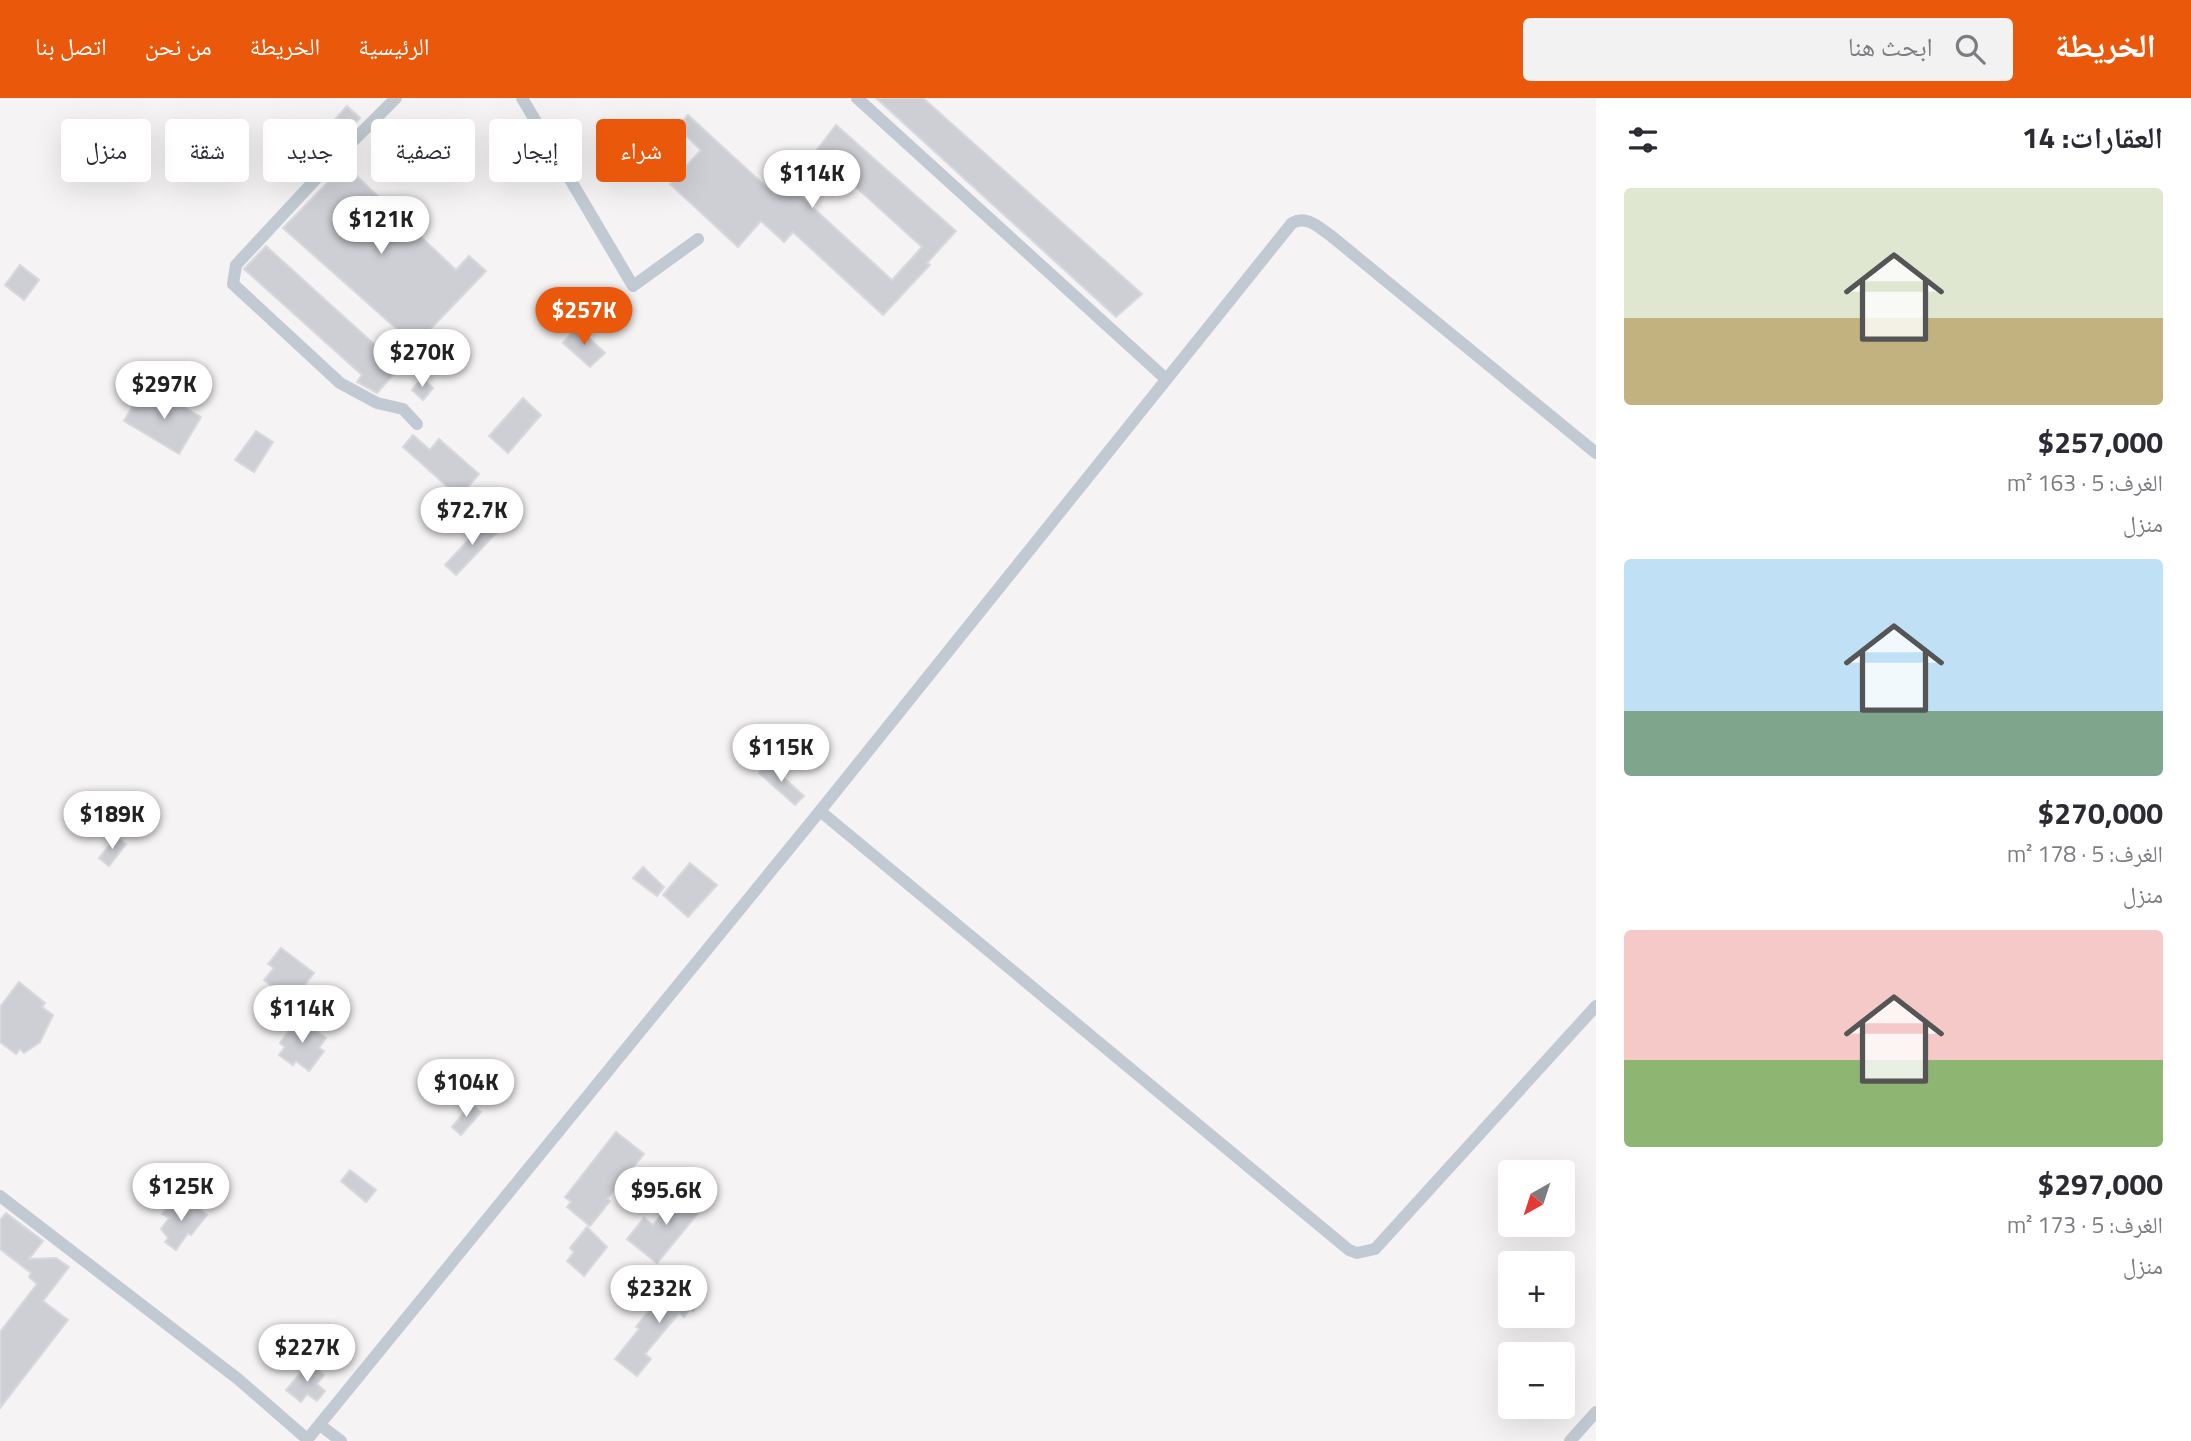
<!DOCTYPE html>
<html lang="ar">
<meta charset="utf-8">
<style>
:root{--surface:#fff;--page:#f2f2f3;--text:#2b2b33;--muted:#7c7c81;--accent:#ea580c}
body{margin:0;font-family:"Titillium Web","Noto Naskh Arabic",sans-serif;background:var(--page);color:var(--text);direction:rtl;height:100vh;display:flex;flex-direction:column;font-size:26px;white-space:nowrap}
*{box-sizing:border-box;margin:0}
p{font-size:23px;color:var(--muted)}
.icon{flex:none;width:38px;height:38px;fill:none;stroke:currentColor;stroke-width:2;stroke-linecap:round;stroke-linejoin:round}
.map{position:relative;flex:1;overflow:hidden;direction:ltr}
.side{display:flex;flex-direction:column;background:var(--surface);width:595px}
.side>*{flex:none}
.top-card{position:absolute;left:21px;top:21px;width:665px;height:63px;direction:rtl;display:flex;gap:14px}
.needle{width:46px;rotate:219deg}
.controls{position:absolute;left:1498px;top:1062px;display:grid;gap:14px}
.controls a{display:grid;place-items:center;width:77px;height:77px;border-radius:7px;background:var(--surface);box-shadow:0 7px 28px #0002;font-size:35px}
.price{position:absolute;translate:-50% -60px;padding:0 16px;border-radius:24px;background:#fff;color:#222;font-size:23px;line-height:46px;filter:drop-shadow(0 2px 4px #0008)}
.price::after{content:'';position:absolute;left:50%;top:42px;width:21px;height:16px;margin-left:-10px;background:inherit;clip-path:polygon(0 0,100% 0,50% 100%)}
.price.current{background:var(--accent);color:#fff}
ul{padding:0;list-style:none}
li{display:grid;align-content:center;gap:14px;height:371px;padding:0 28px}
li span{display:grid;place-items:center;height:217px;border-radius:7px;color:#555}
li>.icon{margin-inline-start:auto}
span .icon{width:126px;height:126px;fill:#fffc;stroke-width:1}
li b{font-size:30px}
h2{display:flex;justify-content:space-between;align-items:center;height:84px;padding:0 28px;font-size:30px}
.tag{padding:0 24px;border-radius:7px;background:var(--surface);box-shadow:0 7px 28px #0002;font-size:24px;line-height:63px}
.tag.current{background:var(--accent);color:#fff}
header{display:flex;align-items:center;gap:42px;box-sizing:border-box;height:98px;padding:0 35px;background:var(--accent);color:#fff}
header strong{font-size:33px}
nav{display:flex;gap:38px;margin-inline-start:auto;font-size:24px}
.search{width:490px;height:63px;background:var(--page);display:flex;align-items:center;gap:18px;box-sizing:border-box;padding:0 24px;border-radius:7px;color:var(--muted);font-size:26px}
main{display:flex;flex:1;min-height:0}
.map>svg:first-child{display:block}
.building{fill:#cdcfd5;stroke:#d7d9de;stroke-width:2}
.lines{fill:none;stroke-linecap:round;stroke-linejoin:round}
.street{stroke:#c1cad2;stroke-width:12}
</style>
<header>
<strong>الخريطة</strong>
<div class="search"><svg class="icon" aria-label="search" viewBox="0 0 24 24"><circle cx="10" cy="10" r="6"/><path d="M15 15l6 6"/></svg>ابحث هنا</div>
<nav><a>الرئيسية</a><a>الخريطة</a><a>من نحن</a><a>اتصل بنا</a></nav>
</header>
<main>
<section class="side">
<h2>العقارات: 14<svg class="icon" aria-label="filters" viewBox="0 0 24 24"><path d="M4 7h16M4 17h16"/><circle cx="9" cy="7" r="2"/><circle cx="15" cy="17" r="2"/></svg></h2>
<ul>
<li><span style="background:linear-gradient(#dfe7d0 60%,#c2b280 0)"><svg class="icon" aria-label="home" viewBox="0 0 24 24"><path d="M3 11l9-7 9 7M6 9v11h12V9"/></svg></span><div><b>$257,000</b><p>الغرف: 5 · 163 m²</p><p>منزل</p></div></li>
<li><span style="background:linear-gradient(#bfe0f5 70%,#7fa58c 0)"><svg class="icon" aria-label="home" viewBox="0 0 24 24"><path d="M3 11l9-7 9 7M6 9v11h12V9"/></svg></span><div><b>$270,000</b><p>الغرف: 5 · 178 m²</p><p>منزل</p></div></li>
<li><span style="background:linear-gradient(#f6c9c9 60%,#8fb573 0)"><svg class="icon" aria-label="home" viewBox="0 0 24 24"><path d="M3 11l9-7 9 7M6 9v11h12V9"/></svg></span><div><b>$297,000</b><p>الغرف: 5 · 173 m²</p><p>منزل</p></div></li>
</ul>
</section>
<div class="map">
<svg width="1596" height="1343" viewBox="0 0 1596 1343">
<rect width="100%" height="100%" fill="#f5f3f3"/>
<g class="building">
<path d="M876,0H923L1142,196L1116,219Z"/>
<path d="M347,8L360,20L326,57L313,46Z"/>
<path d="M688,17L776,98L786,85L892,182L922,149L816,53L836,27L956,133L927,165L930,167L883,217L793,134L784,144L761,123L738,149L670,86L701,52L677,29Z"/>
<path d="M345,67L456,172L469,158L486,173L415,247L283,130Z"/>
<path d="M266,148L374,246L401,268L377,295L357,284L362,277L244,171Z"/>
<path d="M20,167L39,182L24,202L5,187Z"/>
<path d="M577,229L605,255L590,269L563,245Z"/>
<path d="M422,280L433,290L423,302L412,292Z"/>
<path d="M156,293L201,319L179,356L124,323L137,301L147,307Z"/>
<path d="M523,300L541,317L508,355L489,338Z"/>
<path d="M256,333L273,344L254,374L235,362Z"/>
<path d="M413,337L430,352L439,341L479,376L459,399L403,349Z"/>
<path d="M488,421L499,432L456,477L445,467Z"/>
<path d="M767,665L804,698L795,707L759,675Z"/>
<path d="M116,739L126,746L109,768L99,760Z"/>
<path d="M690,765L717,787L688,819L663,797Z"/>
<path d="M643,769L664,789L657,798L633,780Z"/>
<path d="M281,850L314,875L292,903L264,882L274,870L268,866Z"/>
<path d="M19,884L45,905L42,909L53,917L40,944L24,955L20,951L16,956L0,944V909Z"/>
<path d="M298,920L326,940L319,950L324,953L309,973L296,963L293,967L279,957L285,949L280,945Z"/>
<path d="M471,1006L481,1014L461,1037L452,1029Z"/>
<path d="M616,1034L644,1056L607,1101L610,1103L590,1128L567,1109L571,1104L565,1099Z"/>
<path d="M350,1072L376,1092L366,1104L341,1083Z"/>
<path d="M683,1091L704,1108L657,1165L627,1141L644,1120L653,1127Z"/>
<path d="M173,1102L185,1112L187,1109L191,1112L194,1107L207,1117L191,1137L188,1135L176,1152L165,1144L168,1140L161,1131L169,1120L162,1116Z"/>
<path d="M6,1115L43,1143L29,1161L56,1160L69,1169L43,1203L68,1222L0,1310V1234L37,1186L29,1179L31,1175L0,1151V1122Z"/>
<path d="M587,1129L607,1149L584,1178L567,1163L574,1154L570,1150Z"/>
<path d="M685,1179L706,1196L693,1213L690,1211L684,1219L679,1215L645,1256L651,1261L637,1278L615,1261L639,1231L636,1229L651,1210L656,1214Z"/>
<path d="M309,1265L324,1277L317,1286L325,1293L317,1303L307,1296L301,1304L286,1292Z"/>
</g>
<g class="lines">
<g class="street">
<path d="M396,0L329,67L236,167L233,186L340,285L377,305L403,311L417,326"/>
<path d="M522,0L633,188L698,141"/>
<path d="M857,0L1166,281"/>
<path d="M820,713L1349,1152L1357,1155L1375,1151L1596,908"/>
<path d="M0,1098L238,1281L307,1341"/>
<path d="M320,1327L341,1343"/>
<path d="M306,1343L820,713L1292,125C1307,117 1318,129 1330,137L1596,355"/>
<path d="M1570,1343L1596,1314"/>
</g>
</g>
</svg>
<div class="controls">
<a><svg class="needle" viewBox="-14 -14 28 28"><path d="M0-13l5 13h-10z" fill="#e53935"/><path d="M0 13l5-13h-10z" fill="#7c7c81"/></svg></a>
<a>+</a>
<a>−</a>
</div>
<b class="price" style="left:812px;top:112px">$114K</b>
<b class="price" style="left:381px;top:158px">$121K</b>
<b class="price current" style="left:584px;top:249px">$257K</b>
<b class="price" style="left:422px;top:291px">$270K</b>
<b class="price" style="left:164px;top:323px">$297K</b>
<b class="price" style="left:472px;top:449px">$72.7K</b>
<b class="price" style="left:781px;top:686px">$115K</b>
<b class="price" style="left:112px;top:753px">$189K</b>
<b class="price" style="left:302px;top:947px">$114K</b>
<b class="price" style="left:466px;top:1021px">$104K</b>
<b class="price" style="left:181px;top:1125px">$125K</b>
<b class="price" style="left:666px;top:1129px">$95.6K</b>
<b class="price" style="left:659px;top:1227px">$232K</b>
<b class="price" style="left:307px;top:1286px">$227K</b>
<div class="top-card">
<a class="tag current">شراء</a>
<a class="tag">إيجار</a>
<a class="tag">تصفية</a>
<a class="tag">جديد</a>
<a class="tag">شقة</a>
<a class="tag">منزل</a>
</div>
</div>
</main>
